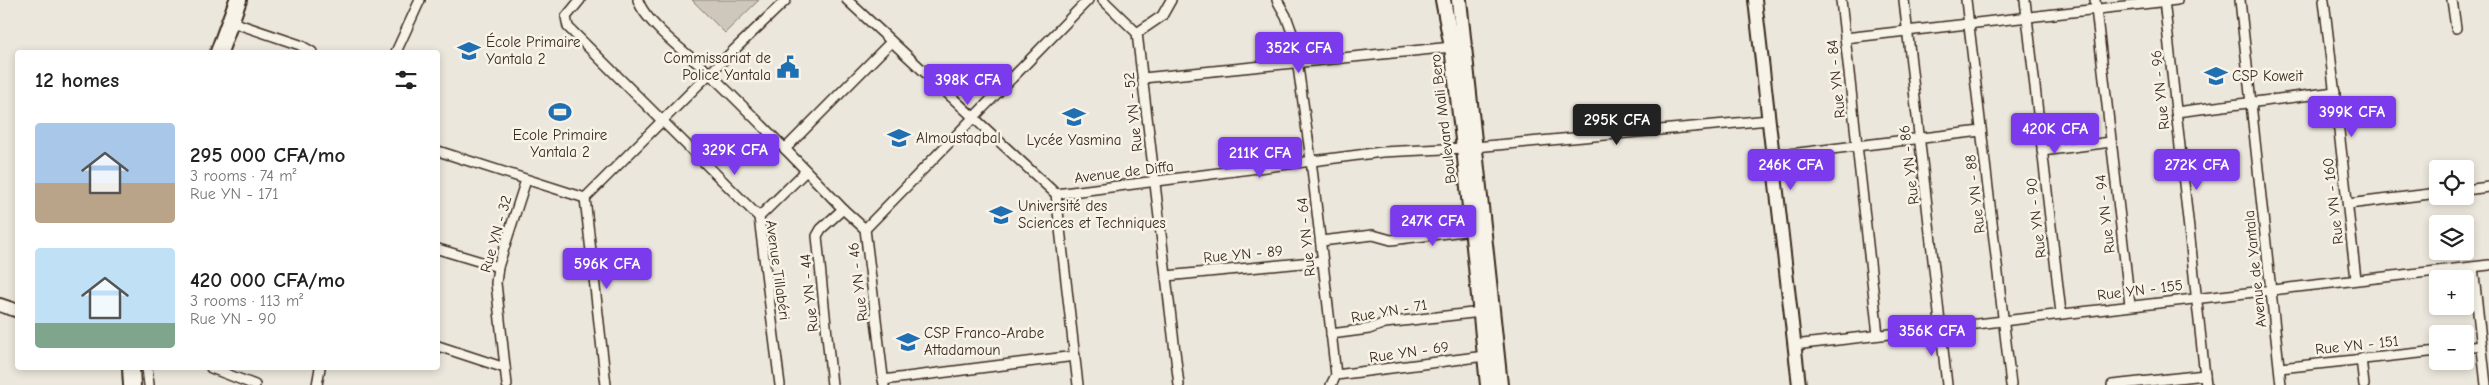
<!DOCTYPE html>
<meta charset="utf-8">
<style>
:root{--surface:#fff;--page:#f6f6f6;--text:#222;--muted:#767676;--accent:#7c3aed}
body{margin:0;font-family:"Comic Neue",sans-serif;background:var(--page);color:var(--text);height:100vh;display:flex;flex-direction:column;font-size:19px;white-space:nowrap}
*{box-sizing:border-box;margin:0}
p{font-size:16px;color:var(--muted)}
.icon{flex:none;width:28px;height:28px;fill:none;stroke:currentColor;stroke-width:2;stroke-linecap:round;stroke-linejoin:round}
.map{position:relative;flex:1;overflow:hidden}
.panel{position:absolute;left:15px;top:50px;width:425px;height:320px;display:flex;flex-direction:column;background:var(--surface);border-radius:5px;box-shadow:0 2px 8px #0003}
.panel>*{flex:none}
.tools{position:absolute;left:2429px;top:160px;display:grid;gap:10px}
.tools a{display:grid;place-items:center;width:45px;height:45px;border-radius:5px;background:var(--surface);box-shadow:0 2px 8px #0003;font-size:25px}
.price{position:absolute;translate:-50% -42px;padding:0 11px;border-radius:5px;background:var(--accent);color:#fff;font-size:16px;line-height:32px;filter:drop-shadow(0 1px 2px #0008)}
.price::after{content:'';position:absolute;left:50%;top:30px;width:15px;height:11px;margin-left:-8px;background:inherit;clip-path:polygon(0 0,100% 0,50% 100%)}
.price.active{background:#222;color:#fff}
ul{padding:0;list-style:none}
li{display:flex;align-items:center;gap:15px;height:125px;padding:0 20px}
li span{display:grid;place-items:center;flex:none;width:140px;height:100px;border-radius:5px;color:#555}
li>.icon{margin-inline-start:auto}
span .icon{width:60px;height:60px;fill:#fffc;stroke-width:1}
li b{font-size:21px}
h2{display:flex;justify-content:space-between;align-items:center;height:60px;padding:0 20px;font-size:21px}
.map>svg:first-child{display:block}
.green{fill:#cec8bc;stroke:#84796d}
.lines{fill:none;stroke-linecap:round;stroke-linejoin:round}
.street-casing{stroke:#3b2a1e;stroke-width:12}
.secondary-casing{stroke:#3b2a1e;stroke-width:16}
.primary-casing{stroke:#3b2a1e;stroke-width:18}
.highway-casing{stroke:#3b2a1e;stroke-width:20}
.street{stroke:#f7f3e8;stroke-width:9}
.secondary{stroke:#f7f3e8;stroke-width:12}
.primary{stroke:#f7f3e8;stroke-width:14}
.highway{stroke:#f7f3e8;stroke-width:16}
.labels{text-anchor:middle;stroke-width:5;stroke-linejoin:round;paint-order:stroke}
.poi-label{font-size:15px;fill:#3b2a1e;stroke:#f7f3e8;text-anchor:start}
.street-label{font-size:15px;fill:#3b2a1e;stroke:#f7f3e8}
</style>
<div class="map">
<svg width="2489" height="385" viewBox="0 0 2489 385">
<rect width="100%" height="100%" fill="#ece7dc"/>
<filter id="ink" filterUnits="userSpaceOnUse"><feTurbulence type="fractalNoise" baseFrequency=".02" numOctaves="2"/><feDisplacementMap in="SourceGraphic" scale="10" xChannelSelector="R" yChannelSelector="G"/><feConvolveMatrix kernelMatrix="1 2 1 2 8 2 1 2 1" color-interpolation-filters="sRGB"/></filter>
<g filter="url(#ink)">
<path class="green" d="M692,0H759L725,33Z"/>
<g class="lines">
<defs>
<g id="street">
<path d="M580,0L566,17L568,27L759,217L780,385"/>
<path d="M638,0C645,23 690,56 709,73C755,117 799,163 843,209L865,229L884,385"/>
<path d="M847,0L1056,194L1078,385"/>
<path d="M1103,0L1137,33L1179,385"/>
<path d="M1277,0L1286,16L1294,38L1311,160L1336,375L1331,385"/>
<path d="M1841,0L1878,335"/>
<path d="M1904,0L1947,385"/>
<path d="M1966,0L2011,385"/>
<path d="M2025,0L2061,313"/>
<path d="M2095,0L2130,305"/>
<path d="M2164,0L2206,385"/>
<path d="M2240,0L2281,385"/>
<path d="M2324,0L2356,279"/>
<path d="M2452,0L2456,28"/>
<path d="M229,21L300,45L312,52"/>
<path d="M1137,33L1162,16L1171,0"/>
<path d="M1845,38L2177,0"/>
<path d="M396,52L420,0"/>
<path d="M1143,78L1452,47"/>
<path d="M2176,112L2335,92"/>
<path d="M785,149L891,42"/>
<path d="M438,151L585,198"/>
<path d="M2042,151L2111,142"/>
<path d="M1773,156L1981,131"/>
<path d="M2465,190L2489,187"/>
<path d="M1056,194L1382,152L1464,148L1769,120"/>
<path d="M585,198L709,74L786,0"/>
<path d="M585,198L606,385"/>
<path d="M2348,204L2438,193"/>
<path d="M759,217L806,171"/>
<path d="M865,229L1088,0"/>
<path d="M1321,241L1373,235L1391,240L1472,230"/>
<path d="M438,249L498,267"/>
<path d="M2473,267L2486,385"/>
<path d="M1166,276L1323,261"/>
<path d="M1331,334L1369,329L1385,323L1481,312"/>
<path d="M1794,345L2489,265"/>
<path d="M438,346L505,368"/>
<path d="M2465,348L2482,346"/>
<path d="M2361,358L2364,385"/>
<path d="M147,368L149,385"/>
<path d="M211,368L255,385"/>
<path d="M2280,368L2438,351"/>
<path d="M1336,375L1485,356"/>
<path d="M883,380L1075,356"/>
<path d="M317,385L320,368"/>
<path d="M507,385L496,283L498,267L526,180"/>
<path d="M832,385L817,236L821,229L843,209"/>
<path d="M2112,385L2205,375"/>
</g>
<g id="secondary">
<path d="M1755,0L1799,385"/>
<path d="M0,305L18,311"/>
</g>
<g id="primary">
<path d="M1443,0L1452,47L1464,148L1488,385"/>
<path d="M1459,0L1500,385"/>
</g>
<g id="highway">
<path d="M219,52L238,0"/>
<path d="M131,368L132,385"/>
</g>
</defs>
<use href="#street" class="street-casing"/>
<use href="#secondary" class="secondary-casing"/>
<use href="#primary" class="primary-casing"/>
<use href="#highway" class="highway-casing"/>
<use href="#street" class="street"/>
<use href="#secondary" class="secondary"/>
<use href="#primary" class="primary"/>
<use href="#highway" class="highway"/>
</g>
</g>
<defs>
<symbol id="school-bare" viewBox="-9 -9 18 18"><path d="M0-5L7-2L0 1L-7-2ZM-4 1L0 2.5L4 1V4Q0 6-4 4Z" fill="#1f6fb2" stroke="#f7f3e8" stroke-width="2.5" paint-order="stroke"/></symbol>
<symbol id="civic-bare" viewBox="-9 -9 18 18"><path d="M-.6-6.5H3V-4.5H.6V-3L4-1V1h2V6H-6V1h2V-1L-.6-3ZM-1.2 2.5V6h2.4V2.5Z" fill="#1f6fb2" stroke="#f7f3e8" stroke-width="2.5" paint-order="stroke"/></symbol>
<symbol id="stadium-bare" viewBox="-9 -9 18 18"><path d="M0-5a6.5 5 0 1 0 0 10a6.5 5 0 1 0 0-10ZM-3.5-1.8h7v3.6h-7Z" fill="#1f6fb2" stroke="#f7f3e8" stroke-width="2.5" paint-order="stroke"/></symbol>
<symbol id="university-bare" viewBox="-9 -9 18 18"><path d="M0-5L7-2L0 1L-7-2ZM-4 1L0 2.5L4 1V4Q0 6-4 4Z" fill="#1f6fb2" stroke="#f7f3e8" stroke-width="2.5" paint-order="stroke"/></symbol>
</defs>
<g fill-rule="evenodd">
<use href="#school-bare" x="453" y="35" width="32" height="32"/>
<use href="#civic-bare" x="772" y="51" width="32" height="32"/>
<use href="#school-bare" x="2200" y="60" width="32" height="32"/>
<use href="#stadium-bare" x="544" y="96" width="32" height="32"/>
<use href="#school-bare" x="1058" y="101" width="32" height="32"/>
<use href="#school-bare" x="883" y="122" width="32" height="32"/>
<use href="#university-bare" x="985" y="199" width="32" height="32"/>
<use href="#school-bare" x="892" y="326" width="32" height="32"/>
</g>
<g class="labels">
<g class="poi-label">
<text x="486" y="47">École Primaire<tspan x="486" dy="17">Yantala 2</tspan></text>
<text x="771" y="63" text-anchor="end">Commissariat de<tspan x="771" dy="17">Police Yantala</tspan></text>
<text x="2232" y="81">CSP Koweit</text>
<text x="560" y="140" text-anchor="middle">Ecole Primaire<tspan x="560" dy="17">Yantala 2</tspan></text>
<text x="916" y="143">Almoustaqbal</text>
<text x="1074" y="145" text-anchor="middle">Lycée Yasmina</text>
<text x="1018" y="211">Université des<tspan x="1018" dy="17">Sciences et Techniques</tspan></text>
<text x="924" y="338">CSP Franco-Arabe<tspan x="924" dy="17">Attadamoun</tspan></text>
</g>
<g class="street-label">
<text transform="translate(1836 79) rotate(-96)" y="5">Rue YN - 84</text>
<text transform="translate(2160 90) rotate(-96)" y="5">Rue YN - 96</text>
<text transform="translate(1133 112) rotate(-96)" y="5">Rue YN - 52</text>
<text transform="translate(1443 119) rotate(-97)" y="5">Boulevard Mali Bero</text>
<text transform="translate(1909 165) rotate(-97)" y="5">Rue YN - 86</text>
<text transform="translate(1124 172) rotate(-7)" y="5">Avenue de Diffa</text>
<text transform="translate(1975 194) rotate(-97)" y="5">Rue YN - 88</text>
<text transform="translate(2333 201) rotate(-97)" y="5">Rue YN - 160</text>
<text transform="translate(2105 214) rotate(-97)" y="5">Rue YN - 94</text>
<text transform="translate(2036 218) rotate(-97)" y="5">Rue YN - 90</text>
<text transform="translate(496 234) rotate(-74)" y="5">Rue YN - 32</text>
<text transform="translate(1306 237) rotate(-96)" y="5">Rue YN - 64</text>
<text transform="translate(1243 254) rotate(-5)" y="5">Rue YN - 89</text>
<text transform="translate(2255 269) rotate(-96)" y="5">Avenue de Yantala</text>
<text transform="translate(778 270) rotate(82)" y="5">Avenue Tillabéri</text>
<text transform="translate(858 282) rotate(-97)" y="5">Rue YN - 46</text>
<text transform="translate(2140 290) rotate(-7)" y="5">Rue YN - 155</text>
<text transform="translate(809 293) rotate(-96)" y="5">Rue YN - 44</text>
<text transform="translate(1389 311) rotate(-10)" y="5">Rue YN - 71</text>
<text transform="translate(2357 345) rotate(-6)" y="5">Rue YN - 151</text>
<text transform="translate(1409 352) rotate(-8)" y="5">Rue YN - 69</text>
</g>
</g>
</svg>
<div class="tools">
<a><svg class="icon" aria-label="locate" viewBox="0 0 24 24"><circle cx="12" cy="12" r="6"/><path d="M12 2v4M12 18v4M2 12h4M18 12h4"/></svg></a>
<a><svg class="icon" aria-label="layers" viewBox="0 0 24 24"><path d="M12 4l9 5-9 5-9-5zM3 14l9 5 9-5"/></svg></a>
<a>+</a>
<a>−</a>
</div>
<b class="price" style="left:1299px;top:74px">352K CFA</b>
<b class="price" style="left:968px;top:106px">398K CFA</b>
<b class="price" style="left:2352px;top:138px">399K CFA</b>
<b class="price active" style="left:1617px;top:146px">295K CFA</b>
<b class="price" style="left:2055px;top:155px">420K CFA</b>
<b class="price" style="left:735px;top:176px">329K CFA</b>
<b class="price" style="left:1260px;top:179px">211K CFA</b>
<b class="price" style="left:1791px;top:191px">246K CFA</b>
<b class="price" style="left:2197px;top:191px">272K CFA</b>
<b class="price" style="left:1433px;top:247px">247K CFA</b>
<b class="price" style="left:607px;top:290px">596K CFA</b>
<b class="price" style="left:1932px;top:357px">356K CFA</b>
<section class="panel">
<h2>12 homes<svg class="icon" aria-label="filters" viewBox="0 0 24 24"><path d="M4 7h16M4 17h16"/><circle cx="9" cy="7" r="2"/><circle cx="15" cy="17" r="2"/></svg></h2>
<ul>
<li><span style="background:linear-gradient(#a9c7e8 60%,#b9a48a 0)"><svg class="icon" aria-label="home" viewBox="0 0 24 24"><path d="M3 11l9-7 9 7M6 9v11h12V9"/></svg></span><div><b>295 000 CFA/mo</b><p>3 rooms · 74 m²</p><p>Rue YN - 171</p></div></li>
<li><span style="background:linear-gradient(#bfe0f5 75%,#7fa58c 0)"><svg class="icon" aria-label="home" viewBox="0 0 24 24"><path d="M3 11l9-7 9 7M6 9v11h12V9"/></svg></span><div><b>420 000 CFA/mo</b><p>3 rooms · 113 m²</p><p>Rue YN - 90</p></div></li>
</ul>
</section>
</div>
